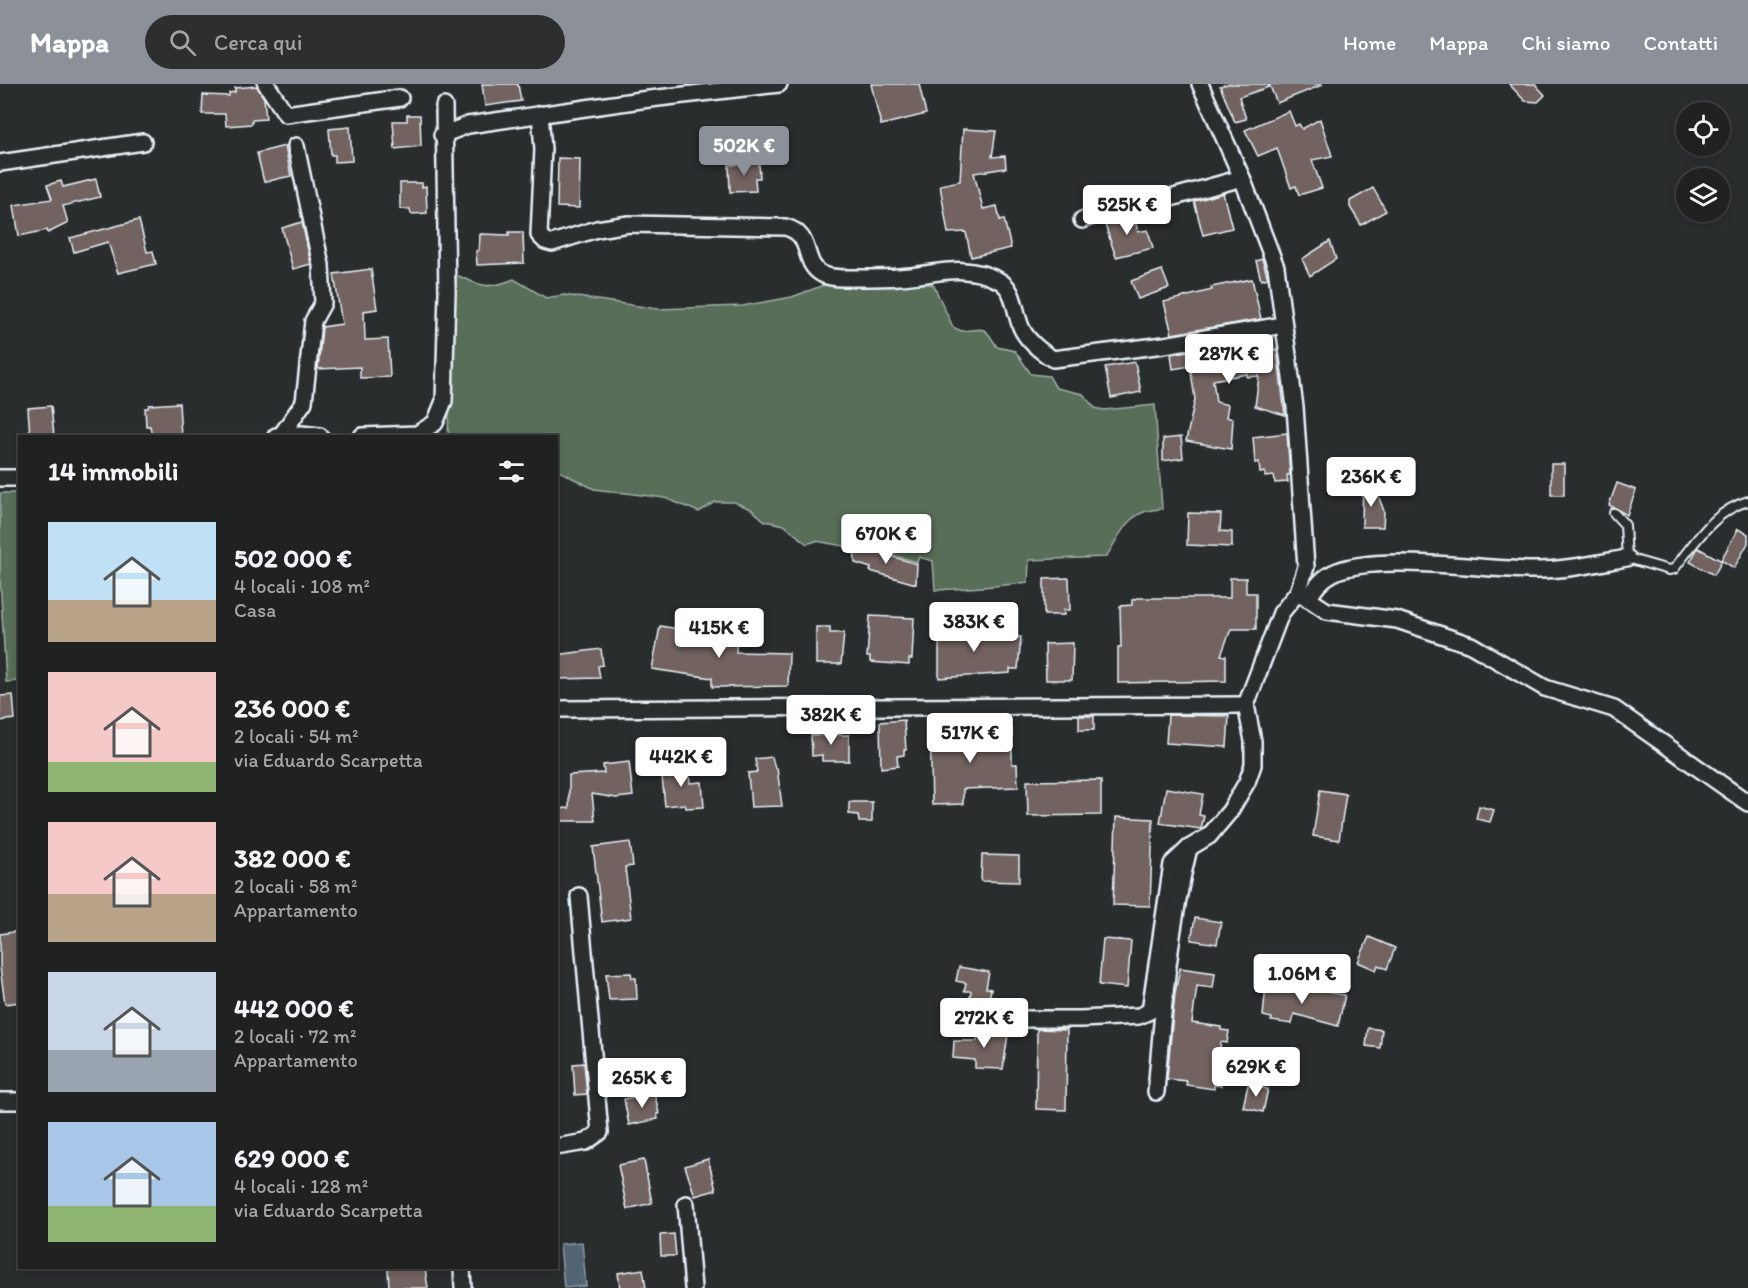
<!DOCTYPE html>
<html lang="it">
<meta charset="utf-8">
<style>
:root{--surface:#202222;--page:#2d2f2f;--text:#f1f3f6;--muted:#a2a4a5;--line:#3d3f40;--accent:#8c9099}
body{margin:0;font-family:Itim,sans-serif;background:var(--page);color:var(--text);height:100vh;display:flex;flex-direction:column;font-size:22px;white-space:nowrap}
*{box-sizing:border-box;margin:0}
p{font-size:20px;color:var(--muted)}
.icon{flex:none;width:33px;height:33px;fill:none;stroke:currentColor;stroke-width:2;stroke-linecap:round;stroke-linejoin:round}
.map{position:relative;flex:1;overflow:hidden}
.side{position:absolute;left:18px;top:351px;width:540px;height:834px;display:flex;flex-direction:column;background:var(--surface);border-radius:0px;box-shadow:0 3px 9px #0003,0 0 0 2px var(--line)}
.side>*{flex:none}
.buttons{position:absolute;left:1676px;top:18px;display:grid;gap:12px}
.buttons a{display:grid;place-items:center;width:54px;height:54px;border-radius:50%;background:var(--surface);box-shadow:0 3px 9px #0003,0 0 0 2px var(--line);font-size:30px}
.price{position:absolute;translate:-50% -51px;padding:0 14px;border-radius:6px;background:#fff;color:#222;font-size:20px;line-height:39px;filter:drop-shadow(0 2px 3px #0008)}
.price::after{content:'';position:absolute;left:50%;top:36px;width:18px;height:14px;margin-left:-9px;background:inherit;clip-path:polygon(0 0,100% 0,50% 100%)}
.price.current{background:var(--accent);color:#fff}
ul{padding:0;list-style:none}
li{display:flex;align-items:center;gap:18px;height:150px;padding:0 30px}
li span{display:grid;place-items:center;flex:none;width:168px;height:120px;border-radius:0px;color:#555}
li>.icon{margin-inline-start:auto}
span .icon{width:72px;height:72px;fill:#fffc;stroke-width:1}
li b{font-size:26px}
h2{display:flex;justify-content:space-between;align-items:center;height:72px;padding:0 30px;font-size:26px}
header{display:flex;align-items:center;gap:36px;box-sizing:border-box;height:84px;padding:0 30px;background:var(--accent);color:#fff}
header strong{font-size:28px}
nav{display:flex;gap:33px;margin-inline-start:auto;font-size:21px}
.search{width:420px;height:54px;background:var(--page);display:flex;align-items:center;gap:15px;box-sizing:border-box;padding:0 21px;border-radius:33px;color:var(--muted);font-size:22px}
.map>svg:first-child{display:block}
.green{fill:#586e59;stroke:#a0b0a8;stroke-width:1.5}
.water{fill:#526574;stroke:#8e9da9;stroke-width:1.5}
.building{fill:#726460;stroke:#e8f1f8;stroke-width:1.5}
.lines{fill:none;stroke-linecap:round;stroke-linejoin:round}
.service-casing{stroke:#e8f1f8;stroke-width:12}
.minor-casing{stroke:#e8f1f8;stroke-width:20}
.service{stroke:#2a2d2e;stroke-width:8}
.minor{stroke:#2a2d2e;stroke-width:15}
</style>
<header>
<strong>Mappa</strong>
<div class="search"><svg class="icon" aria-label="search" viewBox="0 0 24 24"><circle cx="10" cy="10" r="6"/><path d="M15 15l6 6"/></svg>Cerca qui</div>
<nav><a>Home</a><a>Mappa</a><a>Chi siamo</a><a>Contatti</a></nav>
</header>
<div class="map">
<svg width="1748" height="1204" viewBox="0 0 1748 1204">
<rect width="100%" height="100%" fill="#2a2d2e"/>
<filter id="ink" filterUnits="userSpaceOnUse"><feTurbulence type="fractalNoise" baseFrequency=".0167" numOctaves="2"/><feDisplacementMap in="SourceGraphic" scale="12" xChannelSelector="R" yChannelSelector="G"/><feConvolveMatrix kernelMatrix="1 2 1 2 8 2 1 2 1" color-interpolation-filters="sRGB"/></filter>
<g filter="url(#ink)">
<g class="green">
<path d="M454,190C480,201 485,207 514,195L546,214L564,211L658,225L742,222L792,213L824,201L933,200L953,243L961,247C985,246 983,239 997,263L1015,267L1031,290L1049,292L1056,304L1083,310L1095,324L1104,326L1155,321L1162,425C1128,425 1122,448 1106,473L1029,476L1028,498C996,503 966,504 935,506L933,477L919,473L917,478L851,459L849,463L816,457L807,460L784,441L765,437L751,425L734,418H715L699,428L665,414L594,405L557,386L556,352H448Z"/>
<path d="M0,409H19V597L6,598L0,494Z"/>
</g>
<path class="water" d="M582,1158L586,1202L564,1204L560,1160Z"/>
<g class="building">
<path d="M482,0H518L521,17L485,22Z"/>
<path d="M871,0H919L926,30L881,41Z"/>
<path d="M1228,0H1268L1269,3L1239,13L1246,35L1235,38L1220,2Z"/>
<path d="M1269,0H1322V1L1277,19Z"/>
<path d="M1509,0H1535L1545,11L1538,18L1525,17Z"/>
<path d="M257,2L264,14L266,35L252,36V40L226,42L225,30H202L203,11L229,12V9L235,8V4Z"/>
<path d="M1289,27L1295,42L1299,40L1302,45L1320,35L1332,72L1312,76L1322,104L1299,111L1296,102L1291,104L1277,64L1258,72L1245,46Z"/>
<path d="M407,31H420L421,62L395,65L393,37H407Z"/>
<path d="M350,43L352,77L335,78V71H331L329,45Z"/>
<path d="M963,45L996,47L992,73L1005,72L1006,84L974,89L983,125L997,122L1000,136L1004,135L1011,164L971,173L966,148L948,149L940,101L960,97Z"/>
<path d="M285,62L291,92L264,98L257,69Z"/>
<path d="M558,74L580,75L579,124L557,123Z"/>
<path d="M759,79L760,94H755L756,107L730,108L729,81Z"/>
<path d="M96,95L100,113L63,122L68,139L48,149L47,146L19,152L14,121L52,115L47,101L61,97L63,103Z"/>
<path d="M400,99H422V103L426,102L427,129L411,130L410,125H400Z"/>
<path d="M1373,104L1386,127L1361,141L1350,123V117Z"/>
<path d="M1223,109L1232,144L1203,151L1194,117Z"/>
<path d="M1129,129H1133L1138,148L1148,146L1153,164L1116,173L1104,138Z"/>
<path d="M139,136L147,168L153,167L156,180L118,189L108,158L74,168L70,154Z"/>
<path d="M302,138L311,180L293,185L282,144Z"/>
<path d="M509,148H523L524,179L477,181L476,167L479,166L480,150L509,151Z"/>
<path d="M1330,157L1336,175L1310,192L1302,175Z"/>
<path d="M1262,175L1268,194L1261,196L1256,177Z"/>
<path d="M371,185L377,225L364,227L365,256L388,255L390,293L360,294V283L318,285L322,243L342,240L334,190Z"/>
<path d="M1162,186L1169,204L1138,215L1131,197Z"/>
<path d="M1252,195L1261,235L1172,250L1164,218L1212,206L1211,203Z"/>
<path d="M1265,254H1273L1274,266L1277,265L1285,331L1255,322L1259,292L1247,293V290L1213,296L1216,318L1228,321L1226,333L1233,335L1231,365L1186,357L1195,315L1190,282L1173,285L1171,270Z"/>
<path d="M1135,278L1141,308L1111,314L1105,283Z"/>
<path d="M179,319L181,352H152L150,342H146L145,324H148L149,321Z"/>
<path d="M51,322L54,352H30L28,324Z"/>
<path d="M1287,349L1290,391H1287L1288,398L1275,399L1274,392L1265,393V388L1260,389L1259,378L1255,379L1253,353Z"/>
<path d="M1181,353L1183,374L1163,377V355Z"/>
<rect x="1551" y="380" width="13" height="31"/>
<path d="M1363,387L1374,412L1378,411L1384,427L1383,443H1362Z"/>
<path d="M1617,399L1636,406L1627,431L1609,421Z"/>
<path d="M1188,429L1221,430L1220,447L1232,448V463L1187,461Z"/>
<path d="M1738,445L1748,450V459L1734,484L1721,476Z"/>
<path d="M854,461L917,480L916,500L870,487L871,484L855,479Z"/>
<path d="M1698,464L1722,477L1714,491L1690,478Z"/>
<path d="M1069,494L1070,526H1064V531H1044V495Z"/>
<path d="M1230,494H1246V509H1256V545H1231L1221,571L1226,572V597L1118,599V563H1121L1120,522L1132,521V516L1137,514H1230Z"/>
<path d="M870,532L914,534L912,575H909V581L870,578V573H867Z"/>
<path d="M939,535L965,536L964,555L1021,553L1018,585H1010V589L939,594Z"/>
<path d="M660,542L717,551V543L737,542L736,568L789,569L788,602L712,603V594L652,585Z"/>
<path d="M816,543H830V549H844L841,580H816Z"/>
<path d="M1073,559L1072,596H1046L1045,560Z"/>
<path d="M601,565L603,581L598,582L600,594L556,595V571Z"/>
<path d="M13,611L15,635L0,637V612Z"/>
<path d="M1168,631L1229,632L1227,663L1166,659Z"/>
<rect x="1079" y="632" width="15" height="14"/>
<path d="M904,636L906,666H904V671L897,672L898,682L881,684L880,638Z"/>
<path d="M950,642L951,653L985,652V646L1012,645V680H1017L1018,703L963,705V720L932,721L930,643Z"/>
<path d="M823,647H839V651H849V677H822V671L812,672L811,651H823Z"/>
<path d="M772,673L775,684H777L782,722L751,723L748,689L757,688L755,675Z"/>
<path d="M629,678L633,712L616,714L592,710L595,737H556V725L569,724V691L604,689L603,681Z"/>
<path d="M688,682L690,699L702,698L704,723L686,724L685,720L665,722L661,684Z"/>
<path d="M1101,696V731L1028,732L1027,697Z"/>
<path d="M1166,704L1203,710L1199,731L1204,732L1201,745L1160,739Z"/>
<path d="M1320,706L1346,710L1339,756L1313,752Z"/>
<path d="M849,718H872V738H859L858,731L849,730Z"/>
<path d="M1479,722L1494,726L1490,738L1476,735Z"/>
<path d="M1116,733L1153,735L1150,822L1113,821Z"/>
<path d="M630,758L633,782L625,783L631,834L602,838L593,763Z"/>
<path d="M982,771L1019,772V798L981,797Z"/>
<path d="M1195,834L1221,838L1217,860L1191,856Z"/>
<path d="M20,847V918L5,920L0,883V850Z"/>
<path d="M1369,853L1395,864L1387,885L1378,881L1376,886L1358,878Z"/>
<path d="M1103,855L1131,857L1127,904L1099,901Z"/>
<path d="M959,883L989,888L986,904L991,905L988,923L969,919L971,907H964L966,899L956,897Z"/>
<path d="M1180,884L1215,889L1213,904L1197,902L1192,939L1221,943V946L1229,947L1227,959L1221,958L1216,987L1223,988L1221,1002L1214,1001V1005L1186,1001L1187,997L1167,995L1175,909Z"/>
<path d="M631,889L632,894H636L637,915L609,916L606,890Z"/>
<path d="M1278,900L1345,911L1338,942L1294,930L1292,940L1271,937L1272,934L1263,932L1266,901L1277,903Z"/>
<path d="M1368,944L1382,946L1380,964L1366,962Z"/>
<path d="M980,945L1006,947L1005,950H1008L1003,985L975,984V976L953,974L954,957H977Z"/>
<path d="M1037,945L1067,946L1066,1026L1036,1025Z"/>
<path d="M584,979L587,1010L575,1011L573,980Z"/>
<path d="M1248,1001L1268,1005L1263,1028L1243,1023Z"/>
<path d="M652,1009L655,1011L659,1030H657L658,1035L629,1041L624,1015Z"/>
<path d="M708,1075L716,1106L695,1112L685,1082Z"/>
<path d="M644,1076L652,1119L627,1125L618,1081Z"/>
<path d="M674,1150L676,1172H661L660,1151Z"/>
<path d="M388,1184H425L428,1204H389Z"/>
<path d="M643,1185L646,1204H620L618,1189Z"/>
</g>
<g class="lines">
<defs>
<path id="service" d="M1614,429L1625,441L1627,474L1669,486L1674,485C1695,458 1714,427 1748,417"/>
<g id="minor">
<path d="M266,0L286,30L400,14"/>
<path d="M540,30L543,65L539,151L545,157L552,159L597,145L629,140L785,143C814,150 801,179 822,190C831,195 848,194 858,194C872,194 886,194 899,193C935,191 962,178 998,196C1015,204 1014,226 1021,243C1027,257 1040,267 1053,275L1164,261L1283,241"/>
<path d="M442,51L468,41L641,16L779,0"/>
<path d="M0,79L143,58"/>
<path d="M1082,136L1127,119L1149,120L1242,94"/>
<path d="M282,350L304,318L313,237L323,219L321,181L296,62"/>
<path d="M276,352L301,350L320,352"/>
<path d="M362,352L417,350L435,339L444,317L447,208L444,22"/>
<path d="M0,394H20"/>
<path d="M1298,508L1327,527L1397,536L1471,561L1545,604L1614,625L1748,719"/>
<path d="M1308,515C1315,504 1321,495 1333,489C1375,468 1489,487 1540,486C1568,486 1598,479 1627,474"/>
<path d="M556,625L1246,621"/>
<path d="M965,935H1081L1139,932L1150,927L1172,780L1189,764L1209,752L1230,727L1247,698L1253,681V657L1246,621L1281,529L1298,508L1306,483L1295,323L1276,183L1242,94L1200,0"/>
<path d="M1156,1008C1163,925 1169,844 1189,764"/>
<path d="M0,1017H20"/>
<path d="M556,1063L586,1058L600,1048L579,812"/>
<path d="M686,1120L693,1204"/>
<path d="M462,1184L463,1204"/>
</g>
</defs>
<use href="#service" class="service-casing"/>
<use href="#minor" class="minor-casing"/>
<use href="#service" class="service"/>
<use href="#minor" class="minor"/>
</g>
</g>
</svg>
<div class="buttons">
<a><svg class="icon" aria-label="locate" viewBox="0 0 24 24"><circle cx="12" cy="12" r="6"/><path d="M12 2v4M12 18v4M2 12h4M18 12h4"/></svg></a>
<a><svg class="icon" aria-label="layers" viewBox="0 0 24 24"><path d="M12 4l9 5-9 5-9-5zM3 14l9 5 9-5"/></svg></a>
</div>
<b class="price current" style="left:744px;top:93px">502K €</b>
<b class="price" style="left:1127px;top:152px">525K €</b>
<b class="price" style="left:1229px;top:301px">287K €</b>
<b class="price" style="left:1371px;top:424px">236K €</b>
<b class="price" style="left:886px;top:481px">670K €</b>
<b class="price" style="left:974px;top:569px">383K €</b>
<b class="price" style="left:719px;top:575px">415K €</b>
<b class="price" style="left:831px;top:662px">382K €</b>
<b class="price" style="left:970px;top:680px">517K €</b>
<b class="price" style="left:681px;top:704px">442K €</b>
<b class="price" style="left:1302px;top:921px">1.06M €</b>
<b class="price" style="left:984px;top:965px">272K €</b>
<b class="price" style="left:1256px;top:1014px">629K €</b>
<b class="price" style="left:642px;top:1025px">265K €</b>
<section class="side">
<h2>14 immobili<svg class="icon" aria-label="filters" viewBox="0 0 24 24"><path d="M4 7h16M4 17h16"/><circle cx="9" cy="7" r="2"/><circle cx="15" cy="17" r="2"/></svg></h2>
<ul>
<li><span style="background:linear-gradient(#bfe0f5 65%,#b9a48a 0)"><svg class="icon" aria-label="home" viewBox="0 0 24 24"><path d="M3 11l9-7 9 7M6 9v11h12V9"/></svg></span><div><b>502 000 €</b><p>4 locali · 108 m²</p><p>Casa</p></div></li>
<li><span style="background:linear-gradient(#f6c9c9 75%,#8fb573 0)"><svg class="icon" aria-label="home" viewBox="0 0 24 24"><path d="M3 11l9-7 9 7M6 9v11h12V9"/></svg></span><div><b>236 000 €</b><p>2 locali · 54 m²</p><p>via Eduardo Scarpetta</p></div></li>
<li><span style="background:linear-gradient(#f6c9c9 60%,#b9a48a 0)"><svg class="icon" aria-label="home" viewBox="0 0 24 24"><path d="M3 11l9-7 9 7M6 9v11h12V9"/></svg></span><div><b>382 000 €</b><p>2 locali · 58 m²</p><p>Appartamento</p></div></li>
<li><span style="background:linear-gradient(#c9d6e8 65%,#9aa5b1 0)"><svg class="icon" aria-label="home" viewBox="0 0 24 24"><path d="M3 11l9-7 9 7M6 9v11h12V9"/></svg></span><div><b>442 000 €</b><p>2 locali · 72 m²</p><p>Appartamento</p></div></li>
<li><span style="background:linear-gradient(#a9c7e8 70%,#8fb573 0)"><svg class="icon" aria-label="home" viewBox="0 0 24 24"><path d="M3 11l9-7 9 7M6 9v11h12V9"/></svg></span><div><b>629 000 €</b><p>4 locali · 128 m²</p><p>via Eduardo Scarpetta</p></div></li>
</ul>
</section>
</div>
